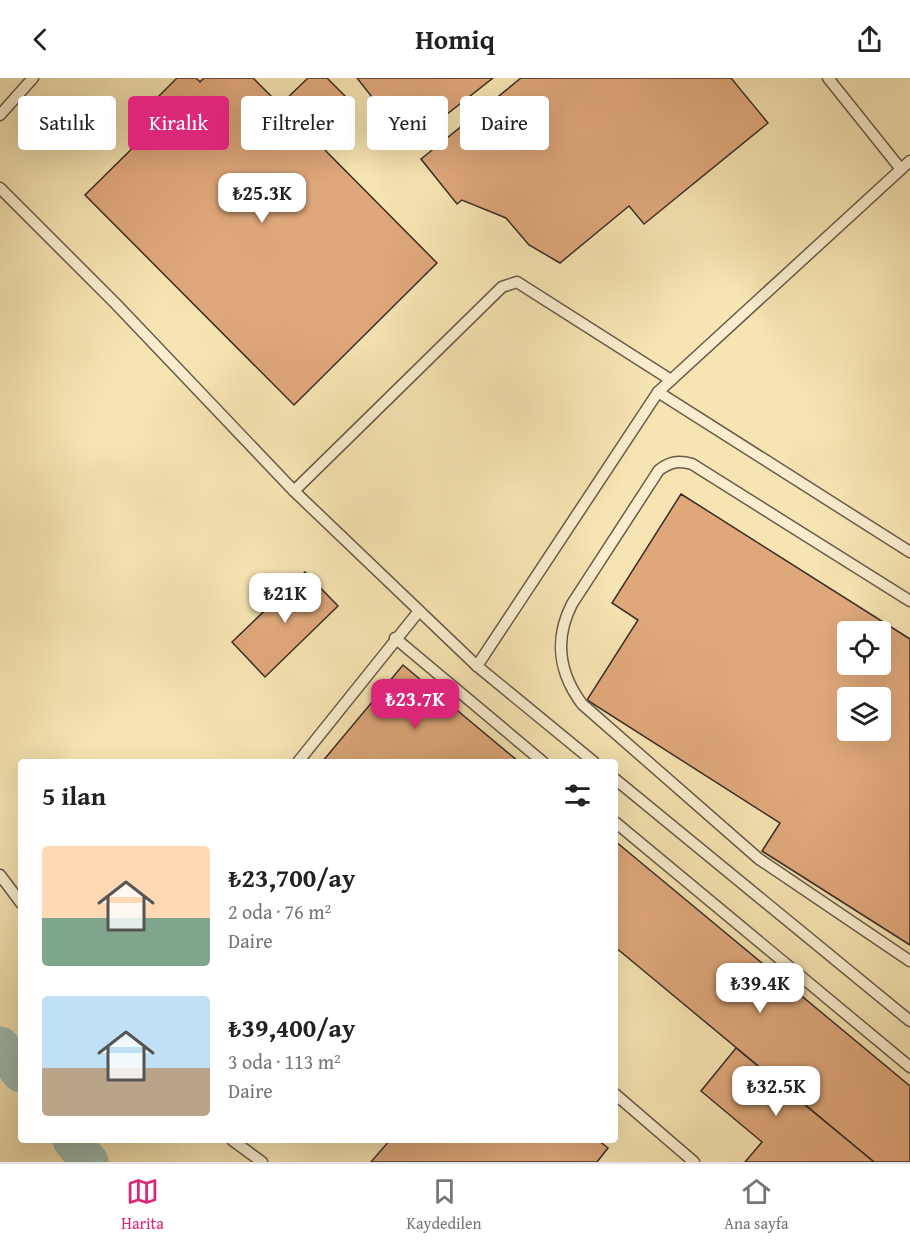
<!DOCTYPE html>
<html lang="tr">
<meta charset="utf-8">
<style>
:root{--surface:#fff;--page:#f6f6f6;--text:#222;--muted:#767676;--line:#e0e0e0;--accent:#db2777}
body{margin:0;font-family:"Gentium Book Plus",serif;background:var(--page);color:var(--text);height:100vh;display:flex;flex-direction:column;font-size:22px;white-space:nowrap}
*{box-sizing:border-box;margin:0}
p{font-size:20px;color:var(--muted)}
.icon{flex:none;width:33px;height:33px;fill:none;stroke:currentColor;stroke-width:2;stroke-linecap:round;stroke-linejoin:round}
.map{position:relative;flex:1;overflow:hidden}
.drawer{position:absolute;left:18px;top:681px;width:600px;height:384px;display:flex;flex-direction:column;background:var(--surface);border-radius:6px;box-shadow:0 6px 24px #0002}
.drawer>*{flex:none}
.banner{position:absolute;left:18px;top:18px;width:600px;height:54px;display:flex;gap:12px}
.buttons{position:absolute;left:837px;top:543px;display:grid;gap:12px}
.buttons a{display:grid;place-items:center;width:54px;height:54px;border-radius:6px;background:var(--surface);box-shadow:0 6px 24px #0002;font-size:30px}
.price{position:absolute;translate:-50% -51px;padding:0 14px;border-radius:12px;background:#fff;color:#222;font-size:20px;line-height:39px;filter:drop-shadow(0 2px 3px #0008)}
.price::after{content:'';position:absolute;left:50%;top:36px;width:18px;height:14px;margin-left:-9px;background:inherit;clip-path:polygon(0 0,100% 0,50% 100%)}
.price.on{background:var(--accent);color:#fff}
ul{padding:0;list-style:none}
li{display:flex;align-items:center;gap:18px;height:150px;padding:0 24px}
li span{display:grid;place-items:center;flex:none;width:168px;height:120px;border-radius:6px;color:#555}
li>.icon{margin-inline-start:auto}
span .icon{width:72px;height:72px;fill:#fffc;stroke-width:1}
li b{font-size:26px}
h2{display:flex;justify-content:space-between;align-items:center;height:72px;padding:0 24px;font-size:26px}
.pill{padding:0 21px;border-radius:6px;background:var(--surface);box-shadow:0 6px 24px #0002;font-size:21px;line-height:54px}
.pill.on{background:var(--accent);color:#fff}
header{display:flex;justify-content:space-between;align-items:center;height:78px;padding:0 24px;background:var(--surface);font-size:27px;font-weight:700}
.tab-bar{display:flex;justify-content:space-around;align-items:center;height:84px;border-top:2px solid var(--line);background:var(--surface);font-size:16px;color:var(--muted)}
.tab-bar a{display:grid;justify-items:center;gap:3px}
.tab-bar .on{color:var(--accent)}
.map>svg:first-child{display:block}
.lines{fill:none;stroke-linecap:round;stroke-linejoin:round}
.river{stroke:#9ebdb3;stroke-width:39}
.building{fill:#dfa87b;stroke:#3a2d27;stroke-width:1.5;fill-rule:evenodd}
.service-casing{stroke:#695b4a;stroke-width:13}
.service{stroke:#f9edcd;stroke-width:10}
</style>
<header><svg class="icon" aria-label="back" viewBox="0 0 24 24"><path d="M15 5l-7 7 7 7"/></svg>Homiq<svg class="icon" aria-label="share" viewBox="0 0 24 24"><path d="M12 15V3M7 8l5-5 5 5M5 13v7h14v-7"/></svg></header>
<div class="map">
<svg width="910" height="1084" viewBox="0 0 910 1084">
<rect width="100%" height="100%" fill="#f6e4b2"/>
<filter id="stains"><feTurbulence type="fractalNoise" baseFrequency=".00333" numOctaves="4"/><feColorMatrix values="0 0 0 0 .2 0 0 0 0 .09 0 0 0 0 .02 0 0 0 .5 -.17"/></filter>
<radialGradient id="worn" r=".72"><stop offset=".6" stop-color="#630" stop-opacity="0"/><stop offset="1" stop-color="#630" stop-opacity=".3"/></radialGradient>
<g class="lines">
<g class="river">
<path d="M0,968L21,995"/>
<path d="M72,1062L89,1084"/>
</g>
</g>
<g class="building">
<path d="M177,0H196L200,4L204,0H253L280,27L308,0H327L352,25L315,62L437,185L294,327L85,117L164,39L151,26Z"/>
<path d="M357,0H493L409,66Z"/>
<path d="M521,0H731L768,45L644,146L629,128L560,185L529,167L506,140L462,122L457,126L421,81Z"/>
<path d="M681,416L910,561V867L762,773L780,745L587,622L638,542L612,525ZM848,554H880V586H848ZM848,620H880V652H848Z"/>
<path d="M305,494L338,528L265,599L232,564Z"/>
<path d="M403,587L519,684H322Z"/>
<path d="M615,763L910,1008V1084H874L615,869Z"/>
<path d="M736,970L874,1084H745L762,1064L701,1013Z"/>
<path d="M390,1062H598L608,1070L597,1084H371Z"/>
</g>
<g class="lines">
<defs>
<g id="service">
<path d="M828,0L900,90"/>
<path d="M0,37L33,0"/>
<path d="M0,110L116,226L294,413L477,588L594,684"/>
<path d="M658,314L910,474"/>
<path d="M294,413L502,209L517,204L671,302"/>
<path d="M910,523L692,386C678,382 670,384 659,392L572,526C554,561 559,595 582,626L759,781L910,883"/>
<path d="M395,560L543,684"/>
<path d="M477,588L658,314L910,83"/>
<path d="M298,684L419,533"/>
<path d="M615,701L910,943"/>
<path d="M615,744L910,989"/>
<path d="M0,797L21,825"/>
<path d="M615,1016L694,1084"/>
<path d="M232,1062L262,1084"/>
</g>
</defs>
<use href="#service" class="service-casing"/>
<use href="#service" class="service"/>
</g>
<rect width="100%" height="100%" filter="url(#stains)"/>
<rect width="100%" height="100%" fill="url(#worn)"/>
</svg>
<div class="buttons">
<a><svg class="icon" aria-label="locate" viewBox="0 0 24 24"><circle cx="12" cy="12" r="6"/><path d="M12 2v4M12 18v4M2 12h4M18 12h4"/></svg></a>
<a><svg class="icon" aria-label="layers" viewBox="0 0 24 24"><path d="M12 4l9 5-9 5-9-5zM3 14l9 5 9-5"/></svg></a>
</div>
<b class="price" style="left:262px;top:146px">₺25.3K</b>
<b class="price" style="left:285px;top:546px">₺21K</b>
<b class="price on" style="left:415px;top:652px">₺23.7K</b>
<b class="price" style="left:760px;top:936px">₺39.4K</b>
<b class="price" style="left:776px;top:1039px">₺32.5K</b>
<div class="banner">
<a class="pill">Satılık</a>
<a class="pill on">Kiralık</a>
<a class="pill">Filtreler</a>
<a class="pill">Yeni</a>
<a class="pill">Daire</a>
</div>
<section class="drawer">
<h2>5 ilan<svg class="icon" aria-label="filters" viewBox="0 0 24 24"><path d="M4 7h16M4 17h16"/><circle cx="9" cy="7" r="2"/><circle cx="15" cy="17" r="2"/></svg></h2>
<ul>
<li><span style="background:linear-gradient(#ffd9b3 60%,#7fa58c 0)"><svg class="icon" aria-label="home" viewBox="0 0 24 24"><path d="M3 11l9-7 9 7M6 9v11h12V9"/></svg></span><div><b>₺23,700/ay</b><p>2 oda · 76 m²</p><p>Daire</p></div></li>
<li><span style="background:linear-gradient(#bfe0f5 60%,#b9a48a 0)"><svg class="icon" aria-label="home" viewBox="0 0 24 24"><path d="M3 11l9-7 9 7M6 9v11h12V9"/></svg></span><div><b>₺39,400/ay</b><p>3 oda · 113 m²</p><p>Daire</p></div></li>
</ul>
</section>
</div>
<nav class="tab-bar">
<a class="on"><svg class="icon" aria-label="map" viewBox="0 0 24 24"><path d="M3 6l6-2 6 2 6-2v14l-6 2-6-2-6 2zM9 4v14M15 6v14"/></svg>Harita</a>
<a><svg class="icon" aria-label="saved" viewBox="0 0 24 24"><path d="M7 4h10v16l-5-4-5 4z"/></svg>Kaydedilen</a>
<a><svg class="icon" aria-label="home" viewBox="0 0 24 24"><path d="M3 11l9-7 9 7M6 9v11h12V9"/></svg>Ana sayfa</a>
</nav>
